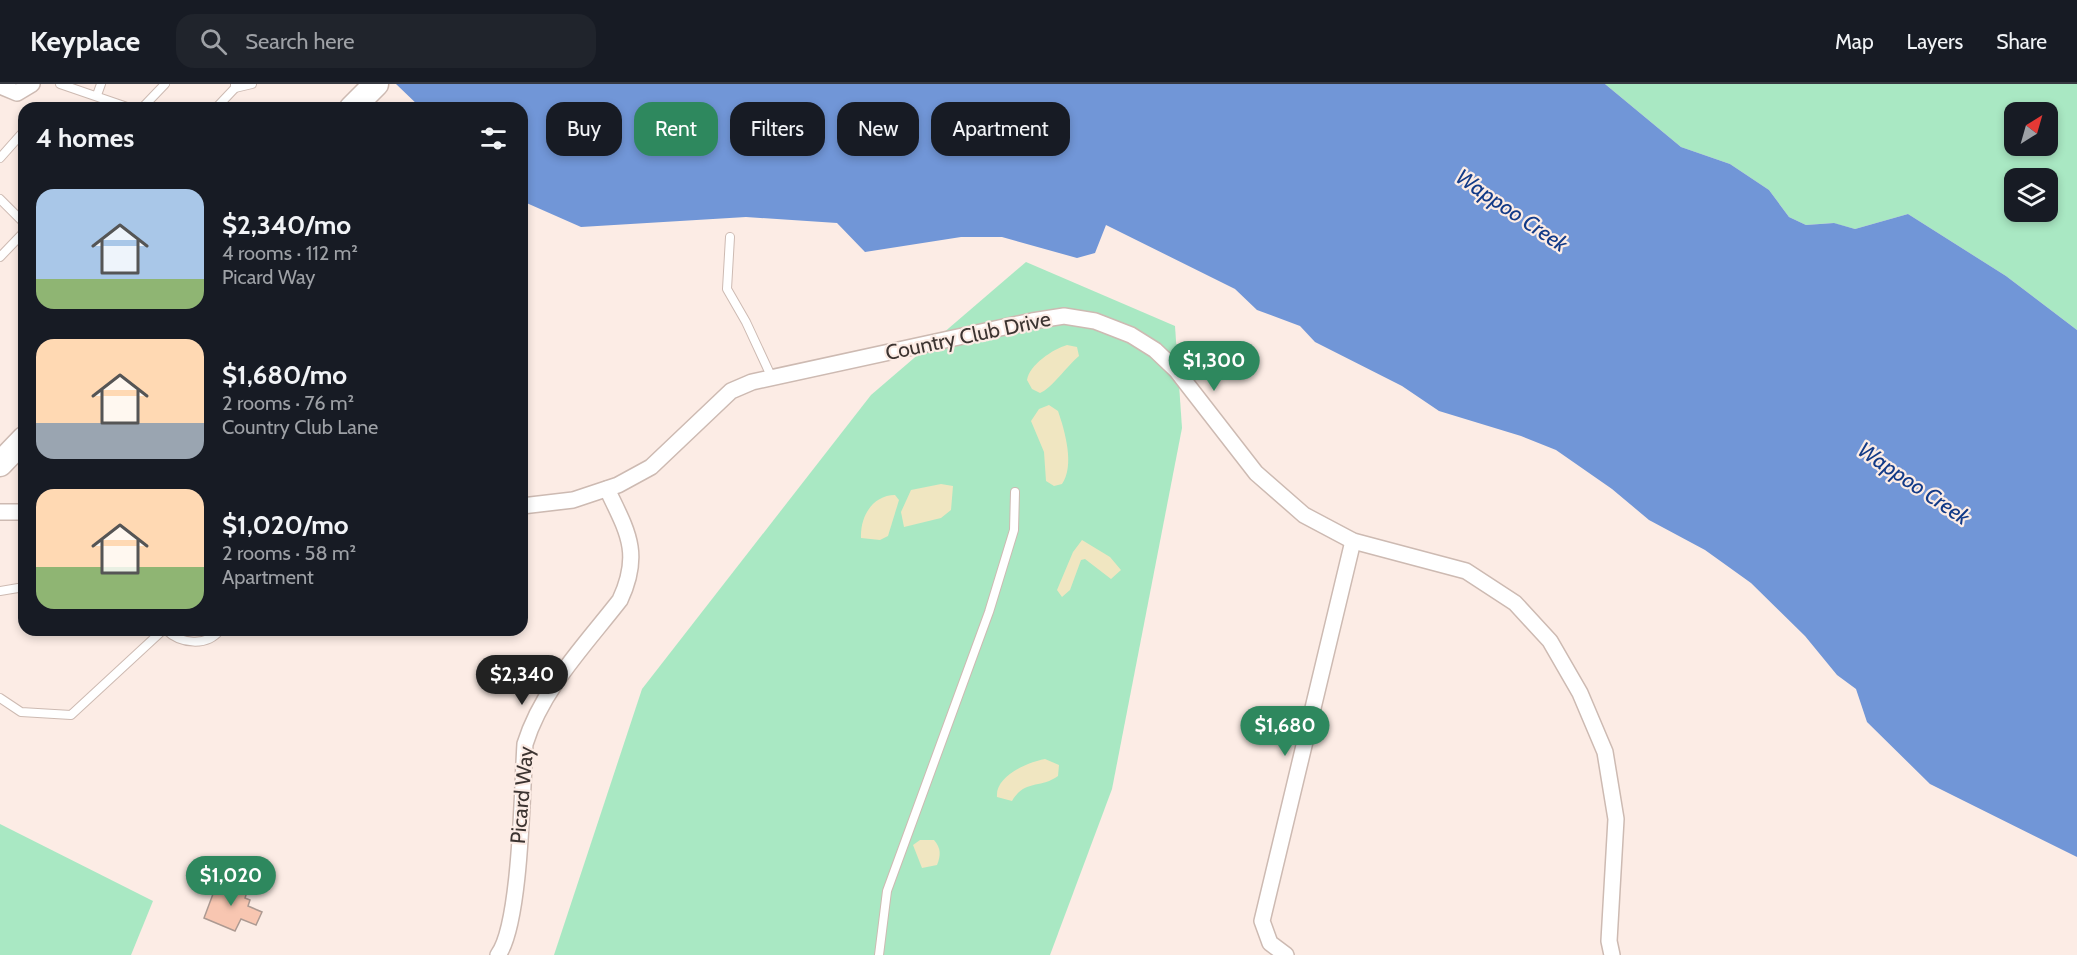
<!DOCTYPE html>
<meta charset="utf-8">
<style>
:root{--surface:#171b24;--page:#20242c;--text:#f1f3f6;--muted:#9ea1a6;--line:#363941;--accent:#2e885e}
body{margin:0;font-family:Cabin,sans-serif;background:var(--page);color:var(--text);height:100vh;display:flex;flex-direction:column;font-size:22px;white-space:nowrap}
*{box-sizing:border-box;margin:0}
p{font-size:20px;color:var(--muted)}
.icon{flex:none;width:33px;height:33px;fill:none;stroke:currentColor;stroke-width:2;stroke-linecap:round;stroke-linejoin:round}
.map{position:relative;flex:1;overflow:hidden}
.panel{position:absolute;left:18px;top:18px;width:510px;height:534px;display:flex;flex-direction:column;background:var(--surface);border-radius:18px;box-shadow:0 3px 9px #0003}
.panel>*{flex:none}
.top-card{position:absolute;left:546px;top:18px;width:570px;height:54px;display:flex;gap:12px}
.needle{width:39px;rotate:37deg}
.fabs{position:absolute;left:2004px;top:18px;display:grid;gap:12px}
.fabs a{display:grid;place-items:center;width:54px;height:54px;border-radius:12px;background:var(--surface);box-shadow:0 3px 9px #0003;font-size:30px}
.price{position:absolute;translate:-50% -51px;padding:0 14px;border-radius:21px;background:var(--accent);color:#fff;font-size:20px;line-height:39px;filter:drop-shadow(0 2px 3px #0008)}
.price::after{content:'';position:absolute;left:50%;top:36px;width:18px;height:14px;margin-left:-9px;background:inherit;clip-path:polygon(0 0,100% 0,50% 100%)}
.price.active{background:#222;color:#fff}
ul{padding:0;list-style:none}
li{display:flex;align-items:center;gap:18px;height:150px;padding:0 18px}
li span{display:grid;place-items:center;flex:none;width:168px;height:120px;border-radius:18px;color:#555}
li>.icon{margin-inline-start:auto}
span .icon{width:72px;height:72px;fill:#fffc;stroke-width:1}
li b{font-size:26px}
h2{display:flex;justify-content:space-between;align-items:center;height:72px;padding:0 18px;font-size:26px}
.chip{padding:0 21px;border-radius:18px;background:var(--surface);box-shadow:0 3px 9px #0003;font-size:21px;line-height:54px}
.chip.active{background:var(--accent);color:#fff}
header{display:flex;align-items:center;gap:36px;box-sizing:border-box;height:84px;padding:0 30px;background:var(--surface);border-bottom:2px solid var(--line)}
header strong{font-size:28px}
nav{display:flex;gap:33px;margin-inline-start:auto;font-size:21px}
.search{width:420px;height:54px;background:var(--page);display:flex;align-items:center;gap:15px;box-sizing:border-box;padding:0 21px;border-radius:18px;color:var(--muted);font-size:22px}
.map>svg:first-child{display:block}
.green{fill:#a9e8c3;fill-rule:evenodd}
.sand{fill:#f0e6c1}
.water{fill:#7196d7}
.building{fill:#f8c6b1;stroke:#ad9a92;stroke-width:1.5}
.lines{fill:none;stroke-linecap:round;stroke-linejoin:round}
.lane-casing{stroke:#cdbab2;stroke-width:10}
.street-casing{stroke:#cdbab2;stroke-width:18}
.primary-casing{stroke:#cdbab2;stroke-width:27}
.lane{stroke:#fff;stroke-width:8}
.street{stroke:#fff;stroke-width:15}
.primary{stroke:#fff;stroke-width:24}
.labels{text-anchor:middle;stroke-width:4.5;stroke-linejoin:round;paint-order:stroke}
.street-label{font-size:21px;fill:#3c3431;stroke:#fcece5}
.water-label{font-size:22px;font-style:italic;fill:#123a87;stroke:#fcece5}
</style>
<header>
<strong>Keyplace</strong>
<div class="search"><svg class="icon" aria-label="search" viewBox="0 0 24 24"><circle cx="10" cy="10" r="6"/><path d="M15 15l6 6"/></svg>Search here</div>
<nav><a>Map</a><a>Layers</a><a>Share</a></nav>
</header>
<div class="map">
<svg width="2077" height="871" viewBox="0 0 2077 871">
<rect width="100%" height="100%" fill="#fcece5"/>
<g class="green">
<path d="M1605,0H2077V246L2006,192L1908,130L1855,145L1833,139L1806,141L1789,133L1769,106L1730,80L1681,63ZM2014,28H2048V62H2014ZM2014,94H2048V128H2014Z"/>
<path d="M1026,178L1175,242L1182,344L1112,705L1050,871H554L642,605L871,311Z"/>
<path d="M0,740L153,817L131,871H0Z"/>
</g>
<g class="sand">
<path d="M1067,261L1077,263L1079,272C1067,282 1051,305 1040,309L1032,305L1027,296C1029,281 1053,265 1067,261Z"/>
<path d="M1049,321L1058,327C1065,347 1075,382 1062,400L1054,402L1046,397L1044,368L1031,337L1039,325Z"/>
<path d="M941,400L953,402L951,426L941,434L904,443L901,428L911,406Z"/>
<path d="M895,411L899,416L888,452L880,456L861,454C860,432 873,411 895,411Z"/>
<path d="M1082,456L1110,473L1121,486L1111,495L1085,475L1081,476L1070,506L1062,513L1057,506L1073,468Z"/>
<path d="M1045,675L1059,681L1058,692C1040,705 1025,695 1012,717L997,713C995,692 1028,678 1045,675Z"/>
<path d="M920,756H934C941,764 941,771 937,781L922,784L913,761Z"/>
</g>
<path class="water" d="M396,0H1605L1681,63L1730,80L1769,106L1789,133L1806,141L1834,139L1855,145L1908,130L2006,192L2077,246V773L1930,700L1867,638L1856,605L1837,591L1805,552L1751,499L1705,466L1649,436L1612,405L1556,366L1521,352L1439,327L1402,302L1315,258L1300,242L1257,226L1235,205L1106,141L1095,169L1077,174L1002,153H961L865,168L837,139L746,133L581,143L522,117V24H421Z"/>
<path class="building" d="M225,795L248,805L245,814L250,816L248,822L262,828L256,841L241,835L235,847L204,834L216,802L222,804Z"/>
<g class="lines">
<defs>
<g id="lane">
<path d="M60,0L130,24"/>
<path d="M235,4L252,0"/>
<path d="M97,11L101,0"/>
<path d="M142,24L165,0"/>
<path d="M216,24L235,4V0"/>
<path d="M0,74L24,47"/>
<path d="M0,115L24,139"/>
<path d="M730,153L727,205L746,238L772,294"/>
<path d="M0,173L24,148"/>
<path d="M0,507L24,503"/>
<path d="M166,546C180,560 207,563 220,546"/>
<path d="M0,614L21,628L71,631L163,546"/>
<path d="M879,871L887,807L989,528L1014,446L1015,408"/>
</g>
<g id="street">
<path d="M0,2L17,9L32,0"/>
<path d="M522,422L573,416L618,401L651,383L731,307L752,298L1032,237L1064,232L1095,237L1131,251L1155,266L1176,286L1256,389L1304,431L1353,457L1466,487L1515,519L1550,557L1580,609L1605,668L1616,735L1609,857L1612,871"/>
<path d="M0,428H24"/>
<path d="M498,871C521,840 522,704 525,660C542,605 585,561 620,516C642,469 627,447 607,405"/>
<path d="M1286,871L1270,859L1262,837L1353,457"/>
</g>
<g id="primary">
<path d="M352,24L376,0"/>
<path d="M0,380L24,355"/>
</g>
</defs>
<use href="#lane" class="lane-casing"/>
<use href="#street" class="street-casing"/>
<use href="#primary" class="primary-casing"/>
<use href="#lane" class="lane"/>
<use href="#street" class="street"/>
<use href="#primary" class="primary"/>
</g>
<g class="labels">
<g class="street-label">
<text transform="translate(968 252) rotate(-12)" y="7">Country Club Drive</text>
<text transform="translate(522 711) rotate(-85)" y="7">Picard Way</text>
</g>
<g class="water-label">
<text transform="translate(1512 126) rotate(34)" y="8">Wappoo Creek</text>
<text transform="translate(1914 399) rotate(34)" y="8">Wappoo Creek</text>
</g>
</g>
</svg>
<div class="fabs">
<a><svg class="needle" viewBox="-14 -14 28 28"><path d="M0-13l5 13h-10z" fill="#e53935"/><path d="M0 13l5-13h-10z" fill="#9ea1a6"/></svg></a>
<a><svg class="icon" aria-label="layers" viewBox="0 0 24 24"><path d="M12 4l9 5-9 5-9-5zM3 14l9 5 9-5"/></svg></a>
</div>
<b class="price" style="left:1214px;top:308px">$1,300</b>
<b class="price active" style="left:522px;top:622px">$2,340</b>
<b class="price" style="left:1285px;top:673px">$1,680</b>
<b class="price" style="left:231px;top:823px">$1,020</b>
<div class="top-card">
<a class="chip">Buy</a>
<a class="chip active">Rent</a>
<a class="chip">Filters</a>
<a class="chip">New</a>
<a class="chip">Apartment</a>
</div>
<section class="panel">
<h2>4 homes<svg class="icon" aria-label="filters" viewBox="0 0 24 24"><path d="M4 7h16M4 17h16"/><circle cx="9" cy="7" r="2"/><circle cx="15" cy="17" r="2"/></svg></h2>
<ul>
<li><span style="background:linear-gradient(#a9c7e8 75%,#8fb573 0)"><svg class="icon" aria-label="home" viewBox="0 0 24 24"><path d="M3 11l9-7 9 7M6 9v11h12V9"/></svg></span><div><b>$2,340/mo</b><p>4 rooms · 112 m²</p><p>Picard Way</p></div></li>
<li><span style="background:linear-gradient(#ffd9b3 70%,#9aa5b1 0)"><svg class="icon" aria-label="home" viewBox="0 0 24 24"><path d="M3 11l9-7 9 7M6 9v11h12V9"/></svg></span><div><b>$1,680/mo</b><p>2 rooms · 76 m²</p><p>Country Club Lane</p></div></li>
<li><span style="background:linear-gradient(#ffd9b3 65%,#8fb573 0)"><svg class="icon" aria-label="home" viewBox="0 0 24 24"><path d="M3 11l9-7 9 7M6 9v11h12V9"/></svg></span><div><b>$1,020/mo</b><p>2 rooms · 58 m²</p><p>Apartment</p></div></li>
</ul>
</section>
</div>
